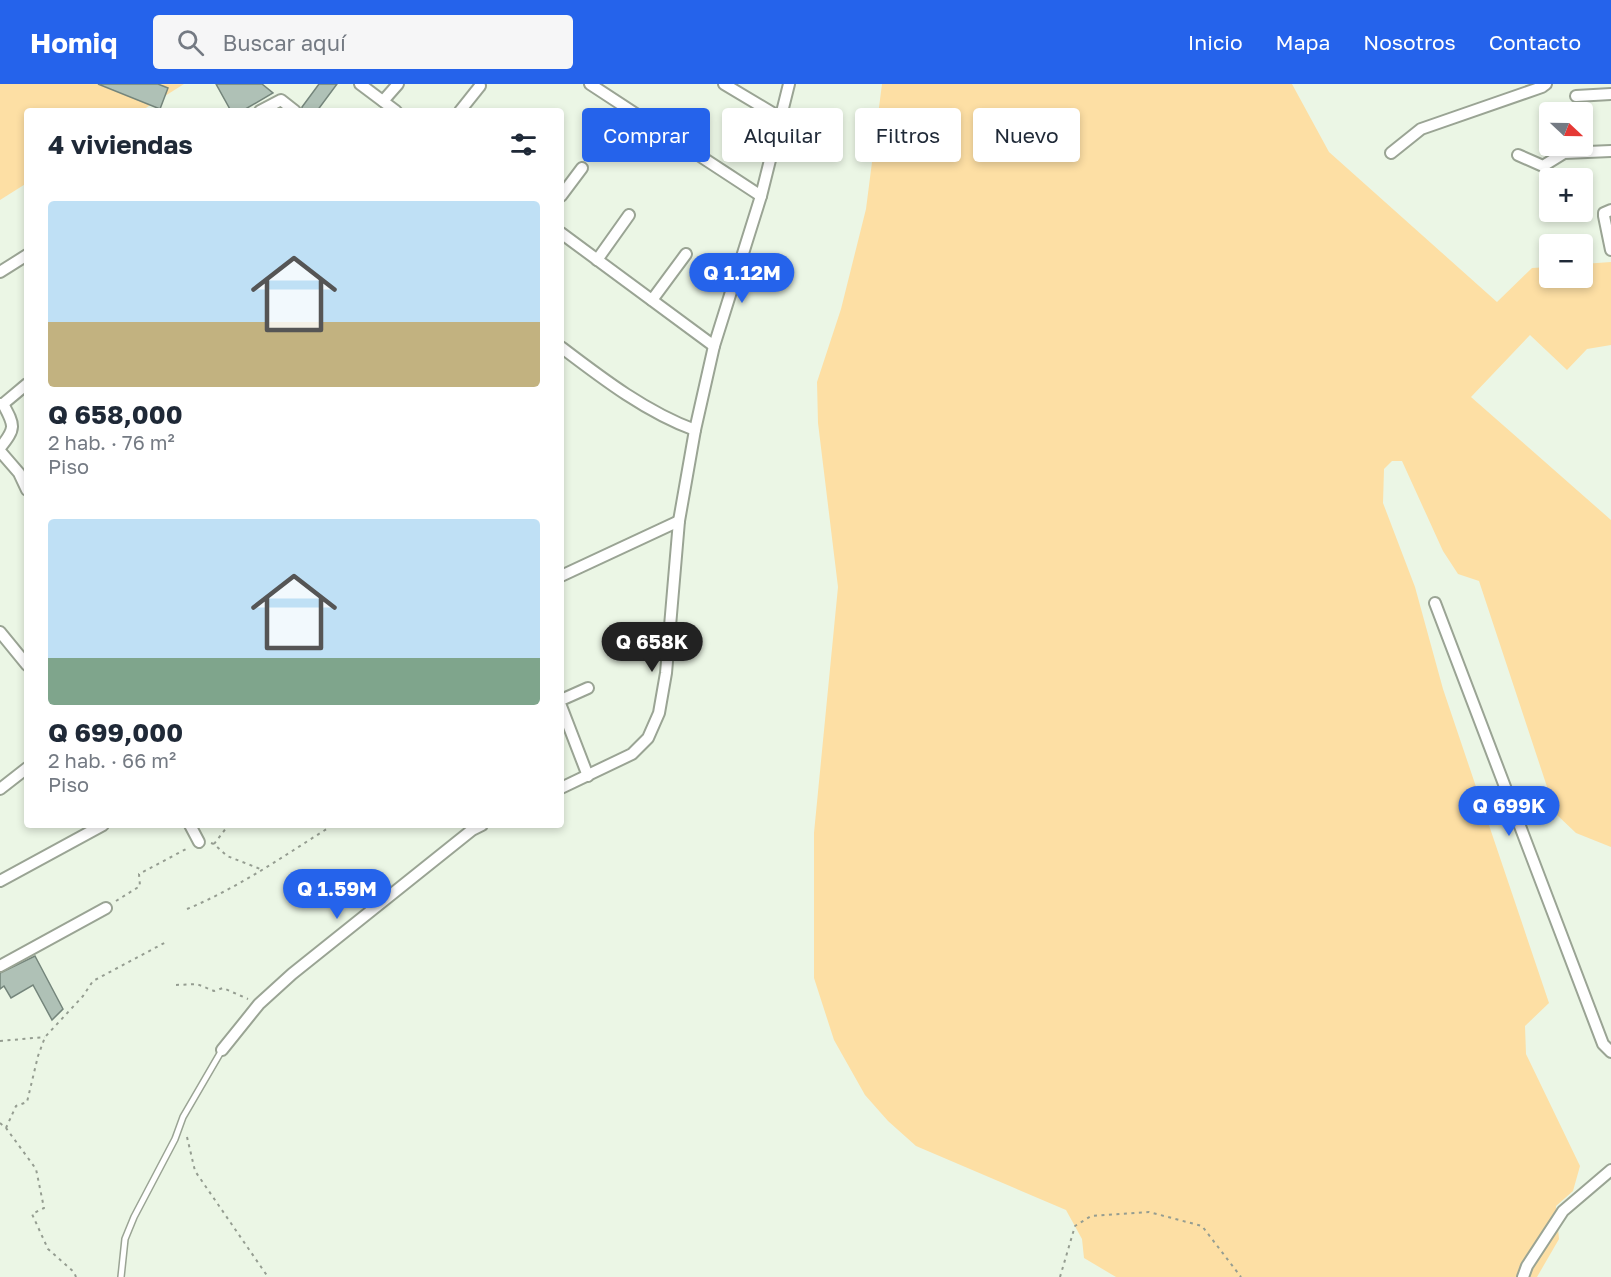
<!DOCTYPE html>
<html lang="es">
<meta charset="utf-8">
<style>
:root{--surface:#fff;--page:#f6f6f7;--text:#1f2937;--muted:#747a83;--accent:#2563eb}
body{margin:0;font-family:"Golos Text",sans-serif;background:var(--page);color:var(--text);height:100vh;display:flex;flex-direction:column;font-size:22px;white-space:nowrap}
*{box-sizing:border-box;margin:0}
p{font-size:20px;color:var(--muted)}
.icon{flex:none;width:33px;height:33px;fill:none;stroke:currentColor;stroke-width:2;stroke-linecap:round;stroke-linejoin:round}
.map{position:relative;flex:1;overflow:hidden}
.details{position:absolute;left:24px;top:24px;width:540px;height:720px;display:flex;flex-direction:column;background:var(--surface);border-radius:6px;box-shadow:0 3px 9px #0003}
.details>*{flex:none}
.banner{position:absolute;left:582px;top:24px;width:570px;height:54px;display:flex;gap:12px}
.needle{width:39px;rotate:112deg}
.tools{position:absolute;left:1539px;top:18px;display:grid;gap:12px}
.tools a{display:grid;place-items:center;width:54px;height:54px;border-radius:6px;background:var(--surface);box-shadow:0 3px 9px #0003;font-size:30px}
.price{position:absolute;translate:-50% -51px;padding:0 14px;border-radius:21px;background:var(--accent);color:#fff;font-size:20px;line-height:39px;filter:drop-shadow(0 2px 3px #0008)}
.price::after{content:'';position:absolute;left:50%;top:36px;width:18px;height:14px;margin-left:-9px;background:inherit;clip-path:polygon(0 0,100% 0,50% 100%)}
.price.selected{background:#222;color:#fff}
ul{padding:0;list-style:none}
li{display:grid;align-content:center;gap:12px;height:318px;padding:0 24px}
li span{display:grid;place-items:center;height:186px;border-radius:6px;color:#555}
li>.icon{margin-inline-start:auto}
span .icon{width:108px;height:108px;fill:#fffc;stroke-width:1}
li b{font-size:26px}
h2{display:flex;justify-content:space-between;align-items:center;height:72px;padding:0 24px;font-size:26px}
.tag{padding:0 21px;border-radius:6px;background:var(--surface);box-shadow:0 3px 9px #0003;font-size:21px;line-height:54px}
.tag.selected{background:var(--accent);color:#fff}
header{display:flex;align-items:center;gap:36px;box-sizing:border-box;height:84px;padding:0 30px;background:var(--accent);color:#fff}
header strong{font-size:28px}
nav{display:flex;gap:33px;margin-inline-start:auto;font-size:21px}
.search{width:420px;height:54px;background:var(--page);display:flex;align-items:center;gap:15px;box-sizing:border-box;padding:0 21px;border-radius:6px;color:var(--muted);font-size:22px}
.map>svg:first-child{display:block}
.green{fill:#fddfa4}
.building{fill:#afc1b6;stroke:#74857b;stroke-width:1.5}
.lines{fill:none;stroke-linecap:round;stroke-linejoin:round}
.service-casing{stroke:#9aa494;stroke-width:8}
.minor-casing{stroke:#9aa494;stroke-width:14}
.path{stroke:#959d91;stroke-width:2;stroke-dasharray:3 4.5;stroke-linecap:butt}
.service{stroke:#fff;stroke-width:5}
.minor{stroke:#fff;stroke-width:10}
</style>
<header>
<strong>Homiq</strong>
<div class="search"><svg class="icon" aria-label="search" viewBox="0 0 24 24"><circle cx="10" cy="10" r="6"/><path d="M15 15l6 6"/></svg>Buscar aquí</div>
<nav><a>Inicio</a><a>Mapa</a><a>Nosotros</a><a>Contacto</a></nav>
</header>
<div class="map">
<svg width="1611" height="1193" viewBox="0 0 1611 1193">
<rect width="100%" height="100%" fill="#ebf6e5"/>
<g class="green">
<path d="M0,0H184L141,27H27V99L0,116Z"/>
<path d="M882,0H1292L1329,68L1497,218L1532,184L1549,183L1550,194H1582L1583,180L1611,178V261L1587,265L1567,286L1530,251L1471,313L1611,436V763L1576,749L1556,730L1479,497L1458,490L1443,467L1402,377H1392L1384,385L1383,419L1415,503L1443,605L1549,919L1525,942L1526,970L1580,1082L1573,1107L1556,1122L1559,1155L1537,1193H1116L1084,1174L1082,1155L1066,1126L916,1062L888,1037L865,1011L834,956L814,894V749L838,503L818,339L817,298L841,225L866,125Z"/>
</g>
<g class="building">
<path d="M98,0H158L168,4L160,25Z"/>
<path d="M216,0H262L273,9L242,27H231Z"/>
<path d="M319,0H337L317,27H302V23Z"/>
<path d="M35,872L63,925L52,936L33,901L11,914L4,902L0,905V889Z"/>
</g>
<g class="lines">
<defs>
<path id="service" d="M121,1193L125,1155L134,1133L175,1055L183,1033L222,966"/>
<g id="minor">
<path d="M360,0L396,27"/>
<path d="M590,0L761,112"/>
<path d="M724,0L781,34"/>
<path d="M1576,12L1611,10"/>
<path d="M383,17L398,0"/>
<path d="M260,27L281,16L295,27"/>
<path d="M460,27L480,2"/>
<path d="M1391,69L1421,45L1542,3L1546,0"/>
<path d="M1518,71L1543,82L1564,69L1611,67"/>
<path d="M561,112L582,84"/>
<path d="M1611,126L1604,129V132L1611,166"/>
<path d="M561,149L714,262"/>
<path d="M597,176L629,131"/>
<path d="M0,188L27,171"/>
<path d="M652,216L686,170"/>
<path d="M561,263C603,295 646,328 695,346"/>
<path d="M0,320H3L27,300"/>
<path d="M0,364C16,344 15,342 3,320"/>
<path d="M0,367L19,389L27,406"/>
<path d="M561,492L679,437"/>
<path d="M1435,519L1603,960L1611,968"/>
<path d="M0,548L27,581"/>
<path d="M561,616L588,604"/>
<path d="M561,622L588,692"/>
<path d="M561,704L632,670L648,654L659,629L666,589L679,437L695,346L714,262L761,112L789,0"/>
<path d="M0,705L27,684"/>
<path d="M190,741L199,758"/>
<path d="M0,797L103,741"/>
<path d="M0,882L106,824"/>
<path d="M222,966L259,920L292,890L472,746L482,741"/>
<path d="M1523,1193L1527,1182L1563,1127L1611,1086"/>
</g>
</defs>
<use href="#service" class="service-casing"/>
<use href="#minor" class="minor-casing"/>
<g class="path">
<path d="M211,759L214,760L227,772L263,786"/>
<path d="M214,760L227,743L233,741"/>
<path d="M116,817L140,802L139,790L188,764"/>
<path d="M187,825C240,803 285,771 333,741"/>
<path d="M176,901L197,900L214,907L223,904L248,915"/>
<path d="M0,957L45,953"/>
<path d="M0,1039L6,1044L36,1085L44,1124L32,1130L48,1165L74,1188L76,1193"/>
<path d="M6,1044L16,1022L27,1018L38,972L45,953L83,912L93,897L168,857"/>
<path d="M187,1053L195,1087L268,1193"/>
<path d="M1060,1193L1075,1142L1091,1132L1149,1128L1202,1142L1241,1193"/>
</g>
<use href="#service" class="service"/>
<use href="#minor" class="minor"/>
</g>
</svg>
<div class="tools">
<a><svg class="needle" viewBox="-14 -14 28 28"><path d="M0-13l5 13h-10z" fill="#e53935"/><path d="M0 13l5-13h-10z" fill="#747a83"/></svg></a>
<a>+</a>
<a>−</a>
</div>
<b class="price" style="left:742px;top:220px">Q 1.12M</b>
<b class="price selected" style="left:652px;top:589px">Q 658K</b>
<b class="price" style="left:1509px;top:753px">Q 699K</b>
<b class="price" style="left:337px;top:836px">Q 1.59M</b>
<div class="banner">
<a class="tag selected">Comprar</a>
<a class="tag">Alquilar</a>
<a class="tag">Filtros</a>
<a class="tag">Nuevo</a>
</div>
<section class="details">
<h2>4 viviendas<svg class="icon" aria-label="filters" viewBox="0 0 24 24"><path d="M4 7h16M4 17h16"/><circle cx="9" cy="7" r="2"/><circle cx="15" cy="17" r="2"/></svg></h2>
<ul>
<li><span style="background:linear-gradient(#bfe0f5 65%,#c2b280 0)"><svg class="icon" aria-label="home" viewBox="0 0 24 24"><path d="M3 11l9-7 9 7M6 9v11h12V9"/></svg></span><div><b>Q 658,000</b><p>2 hab. · 76 m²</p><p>Piso</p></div></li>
<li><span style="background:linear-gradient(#bfe0f5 75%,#7fa58c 0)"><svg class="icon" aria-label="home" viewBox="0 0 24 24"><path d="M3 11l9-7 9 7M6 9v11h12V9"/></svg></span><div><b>Q 699,000</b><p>2 hab. · 66 m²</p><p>Piso</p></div></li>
</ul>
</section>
</div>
